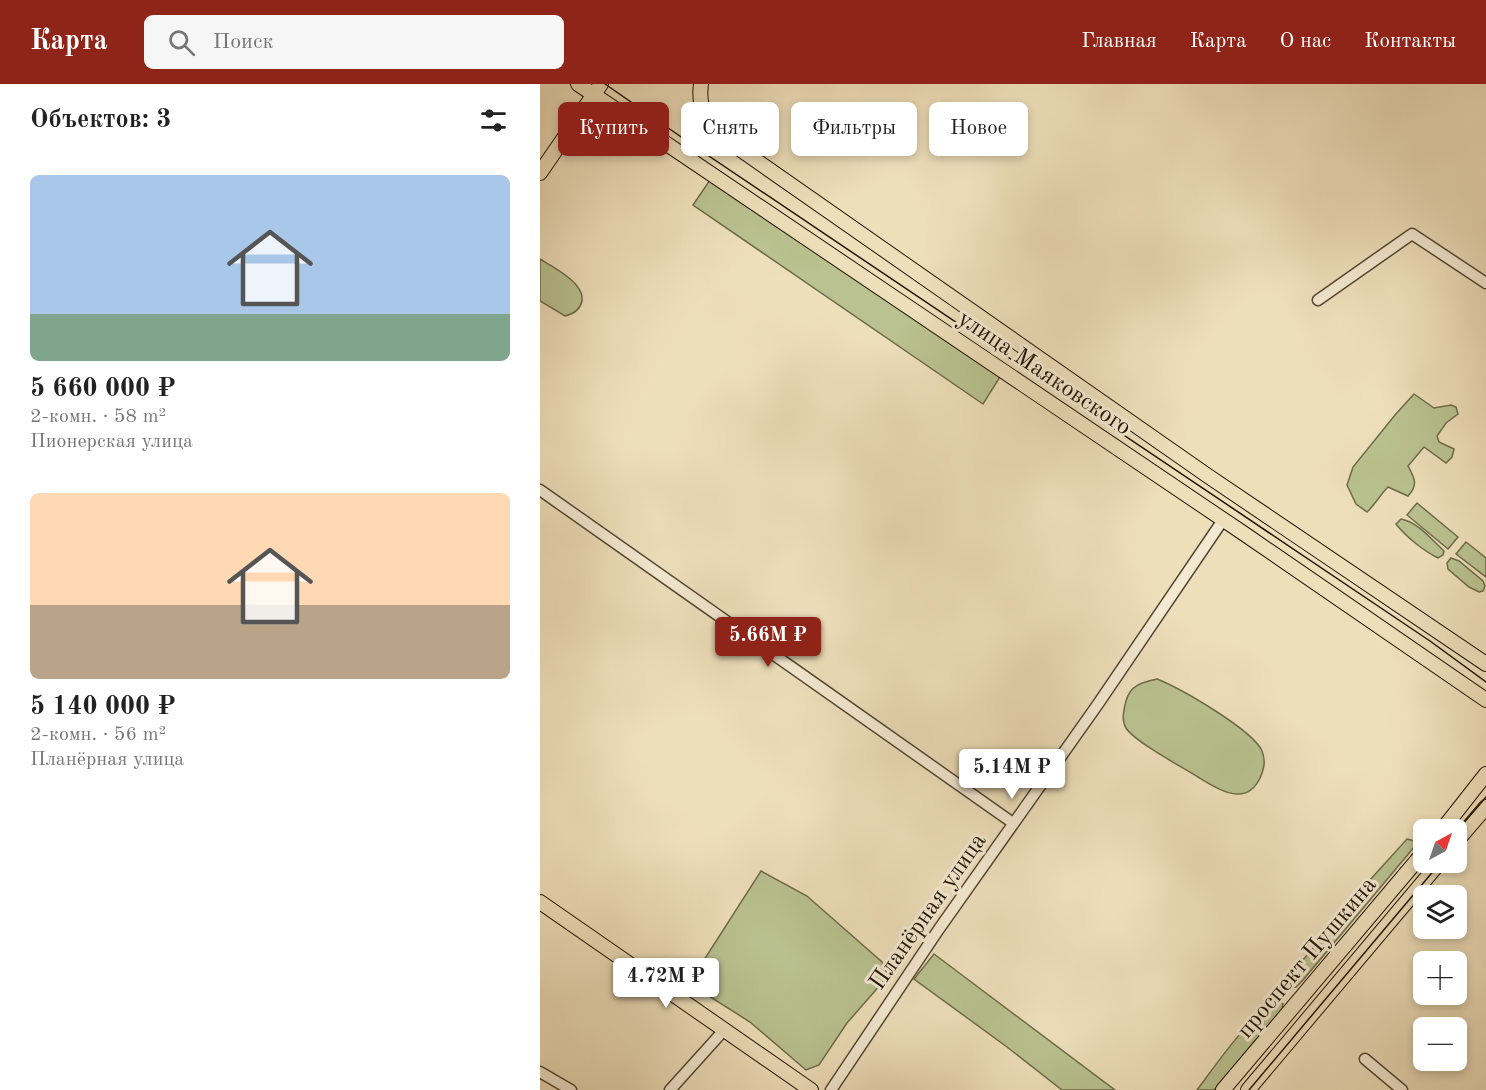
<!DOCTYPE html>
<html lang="ru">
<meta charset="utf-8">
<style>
:root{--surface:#fff;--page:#f6f6f6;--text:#222;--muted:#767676;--accent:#8f2418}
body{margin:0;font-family:"Old Standard TT",serif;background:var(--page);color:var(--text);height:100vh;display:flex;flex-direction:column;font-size:22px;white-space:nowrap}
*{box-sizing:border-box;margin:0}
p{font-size:20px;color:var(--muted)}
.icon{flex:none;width:33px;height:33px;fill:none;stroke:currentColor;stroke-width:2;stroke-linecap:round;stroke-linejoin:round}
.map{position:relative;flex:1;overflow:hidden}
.panel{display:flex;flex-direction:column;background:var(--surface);width:540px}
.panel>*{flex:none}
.top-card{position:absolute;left:18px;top:18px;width:570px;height:54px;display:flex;gap:12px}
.needle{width:39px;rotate:40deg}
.fabs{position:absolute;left:873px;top:735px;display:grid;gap:12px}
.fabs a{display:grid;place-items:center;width:54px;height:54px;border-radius:9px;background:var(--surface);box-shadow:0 3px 9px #0003;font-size:30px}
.price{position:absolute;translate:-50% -51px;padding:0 14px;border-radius:6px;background:#fff;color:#222;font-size:20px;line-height:39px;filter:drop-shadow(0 2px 3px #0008)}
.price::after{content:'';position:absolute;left:50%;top:36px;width:18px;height:14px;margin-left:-9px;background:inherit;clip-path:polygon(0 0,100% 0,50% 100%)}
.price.on{background:var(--accent);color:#fff}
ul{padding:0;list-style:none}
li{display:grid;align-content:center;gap:12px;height:318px;padding:0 30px}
li span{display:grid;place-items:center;height:186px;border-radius:9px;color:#555}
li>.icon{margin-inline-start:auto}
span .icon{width:108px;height:108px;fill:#fffc;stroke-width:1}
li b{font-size:26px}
h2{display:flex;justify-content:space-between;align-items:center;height:72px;padding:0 30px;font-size:26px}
.tag{padding:0 21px;border-radius:9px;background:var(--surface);box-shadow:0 3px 9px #0003;font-size:21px;line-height:54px}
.tag.on{background:var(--accent);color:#fff}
header{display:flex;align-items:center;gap:36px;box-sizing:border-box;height:84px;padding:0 30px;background:var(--accent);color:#fff}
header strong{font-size:28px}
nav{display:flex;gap:33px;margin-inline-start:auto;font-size:21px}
.search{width:420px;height:54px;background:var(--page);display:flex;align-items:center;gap:15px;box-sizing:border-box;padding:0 21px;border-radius:9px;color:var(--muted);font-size:22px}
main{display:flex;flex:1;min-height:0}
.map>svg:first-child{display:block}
.green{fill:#b9c290;stroke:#6d6b4a;stroke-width:1.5}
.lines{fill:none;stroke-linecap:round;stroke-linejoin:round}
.minor-casing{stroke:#544731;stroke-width:13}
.major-casing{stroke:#211403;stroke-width:16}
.minor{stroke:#f4ead3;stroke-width:10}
.major{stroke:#eedfbb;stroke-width:14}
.tram{stroke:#211403;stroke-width:1.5}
.labels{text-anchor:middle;stroke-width:6;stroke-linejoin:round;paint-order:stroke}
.street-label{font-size:24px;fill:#211403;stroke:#f4ead3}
</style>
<header>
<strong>Карта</strong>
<div class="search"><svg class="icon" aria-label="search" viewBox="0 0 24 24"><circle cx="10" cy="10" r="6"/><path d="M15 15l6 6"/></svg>Поиск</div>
<nav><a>Главная</a><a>Карта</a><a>О нас</a><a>Контакты</a></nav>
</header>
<main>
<section class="panel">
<h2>Объектов: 3<svg class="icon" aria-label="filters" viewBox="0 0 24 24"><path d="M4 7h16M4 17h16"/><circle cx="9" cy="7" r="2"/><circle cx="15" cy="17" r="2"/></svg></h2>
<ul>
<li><span style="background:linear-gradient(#a9c7e8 75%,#7fa58c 0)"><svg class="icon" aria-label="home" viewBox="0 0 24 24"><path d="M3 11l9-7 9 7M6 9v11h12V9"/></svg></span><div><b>5 660 000 ₽</b><p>2-комн. · 58 m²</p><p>Пионерская улица</p></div></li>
<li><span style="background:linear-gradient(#ffd9b3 60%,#b9a48a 0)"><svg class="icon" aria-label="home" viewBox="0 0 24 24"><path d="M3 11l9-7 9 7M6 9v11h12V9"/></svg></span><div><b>5 140 000 ₽</b><p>2-комн. · 56 m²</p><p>Планёрная улица</p></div></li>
</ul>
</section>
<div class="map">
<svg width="946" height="1006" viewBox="0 0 946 1006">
<rect width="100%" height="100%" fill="#eedfbb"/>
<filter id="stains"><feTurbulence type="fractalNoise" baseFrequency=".00333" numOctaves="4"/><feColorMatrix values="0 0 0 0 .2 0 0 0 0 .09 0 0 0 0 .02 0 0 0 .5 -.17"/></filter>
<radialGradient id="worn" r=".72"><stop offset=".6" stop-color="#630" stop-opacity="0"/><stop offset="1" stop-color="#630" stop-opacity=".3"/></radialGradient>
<g class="green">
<path d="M172,93L460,293L443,320L153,121Z"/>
<path d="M0,175C13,183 45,199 42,217C40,226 33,230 25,232L0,217Z"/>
<path d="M874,310L894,324L911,321L916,323L918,330L906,339L897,352L899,358L914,365L912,373L906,379L884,363L868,382C874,393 879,401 868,412L848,403C840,411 834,422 827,428L816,420L807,401L813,383L855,331Z"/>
<path d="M877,419L918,453L908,465L867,431Z"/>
<path d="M861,435C878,438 892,456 904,467L903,471L898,474C884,467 866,453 856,440Z"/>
<path d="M926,458L946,474V493L916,470Z"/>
<path d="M911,474L919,477L943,497L945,502L943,507L939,508L929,503L908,485L907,479Z"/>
<path d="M617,595C640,604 713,646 722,667C726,677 724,685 720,694C706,724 677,705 658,693C642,683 595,658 586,644C581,636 584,625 586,617C590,601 603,598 617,595Z"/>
<path d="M867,755L875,757V762L763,896L756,903L750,904L748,900L754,887L820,807Z"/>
<path d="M221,787L267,812L342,878L348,892L307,939L279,981L266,986L210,938L164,909L157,899L162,879Z"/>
<path d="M394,870L575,1006H522L467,963L374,895Z"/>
<path d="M738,917L743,920L742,925L674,1006H657C676,981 710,930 738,917Z"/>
</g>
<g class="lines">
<defs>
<g id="minor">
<path d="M778,216L872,150L946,199"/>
<path d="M0,406L473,739"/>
<path d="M825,975L862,1006"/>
<path d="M0,988L31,1006"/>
<path d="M130,1006L185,945"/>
<path d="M291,1006L399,845L558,620L683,436"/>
</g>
<g id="major">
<path d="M38,0L706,451L946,616"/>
<path d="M161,0C158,21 165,38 181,52L668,392L946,580"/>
<path d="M0,89L61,0"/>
<path d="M902,746L946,690"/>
<path d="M916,758L946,723"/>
<path d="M0,818L271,1006"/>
<path d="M683,1006L884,768"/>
<path d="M708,1006L900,778"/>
</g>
</defs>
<use href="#minor" class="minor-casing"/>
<use href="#major" class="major-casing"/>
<use href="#minor" class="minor"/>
<use href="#major" class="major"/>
<g class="tram">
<path d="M65,0L157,64L890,557L946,598"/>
<path d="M916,748L946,713"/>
<path d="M709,1006L901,778"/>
</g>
</g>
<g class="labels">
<g class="street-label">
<text transform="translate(505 288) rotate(34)" y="8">улица Маяковского</text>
<text transform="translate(387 827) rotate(-55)" y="8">Планёрная улица</text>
<text transform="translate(766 873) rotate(-50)" y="8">проспект Пушкина</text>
</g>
</g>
<rect width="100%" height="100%" filter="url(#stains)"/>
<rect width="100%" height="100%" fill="url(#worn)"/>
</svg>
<div class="fabs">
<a><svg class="needle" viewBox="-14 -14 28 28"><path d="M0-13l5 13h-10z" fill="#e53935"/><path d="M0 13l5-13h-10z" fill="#767676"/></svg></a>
<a><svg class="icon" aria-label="layers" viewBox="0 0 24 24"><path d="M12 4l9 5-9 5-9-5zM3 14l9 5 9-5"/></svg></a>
<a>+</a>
<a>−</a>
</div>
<b class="price on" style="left:228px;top:584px">5.66M ₽</b>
<b class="price" style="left:472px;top:716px">5.14M ₽</b>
<b class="price" style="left:126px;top:925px">4.72M ₽</b>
<div class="top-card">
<a class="tag on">Купить</a>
<a class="tag">Снять</a>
<a class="tag">Фильтры</a>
<a class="tag">Новое</a>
</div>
</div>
</main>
